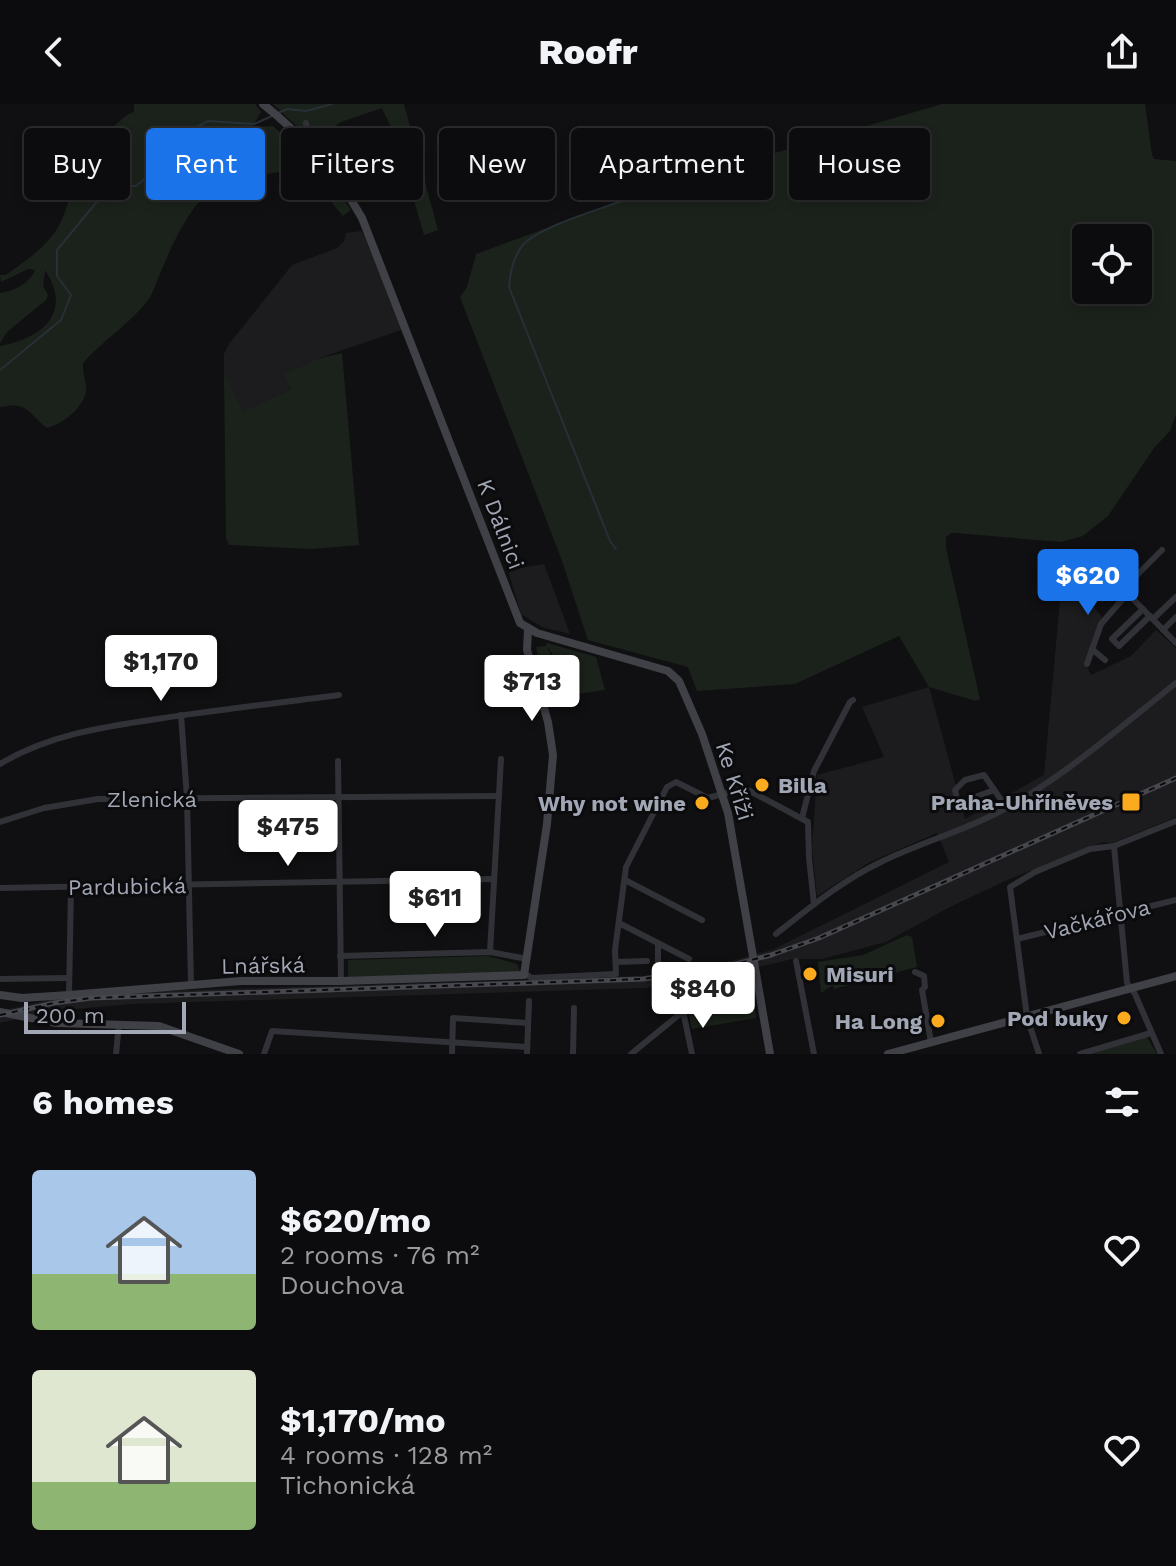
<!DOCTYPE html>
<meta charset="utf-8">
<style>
:root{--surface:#0c0c0e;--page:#151517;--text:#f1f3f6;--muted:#9a9b9e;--line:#2c2c2e;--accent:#1a73e8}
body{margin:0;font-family:"Work Sans",sans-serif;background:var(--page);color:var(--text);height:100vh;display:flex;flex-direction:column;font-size:30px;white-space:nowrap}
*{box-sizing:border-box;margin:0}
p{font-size:26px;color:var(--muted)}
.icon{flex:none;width:44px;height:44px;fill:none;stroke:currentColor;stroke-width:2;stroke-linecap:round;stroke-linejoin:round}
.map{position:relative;height:950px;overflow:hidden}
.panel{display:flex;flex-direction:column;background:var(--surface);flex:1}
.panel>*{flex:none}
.banner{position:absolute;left:24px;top:24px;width:1128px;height:72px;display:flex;gap:16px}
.controls{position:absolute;left:1072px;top:120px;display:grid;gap:16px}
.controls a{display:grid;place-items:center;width:80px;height:80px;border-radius:8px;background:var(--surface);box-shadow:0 4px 12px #0003,0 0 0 2px var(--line);font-size:40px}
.scale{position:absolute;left:24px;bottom:20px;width:162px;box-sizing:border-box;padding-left:8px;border:4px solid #a1a7b4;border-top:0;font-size:22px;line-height:28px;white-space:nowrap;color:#a1a7b4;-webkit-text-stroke:6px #0b0b0d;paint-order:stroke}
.price{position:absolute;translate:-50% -68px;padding:0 18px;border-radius:8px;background:#fff;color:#222;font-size:26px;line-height:52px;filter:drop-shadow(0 2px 4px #0008)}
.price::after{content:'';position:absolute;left:50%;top:48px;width:24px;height:18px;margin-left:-12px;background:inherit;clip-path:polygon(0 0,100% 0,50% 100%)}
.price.current{background:var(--accent);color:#fff}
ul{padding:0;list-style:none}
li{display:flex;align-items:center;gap:24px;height:200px;padding:0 32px}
li span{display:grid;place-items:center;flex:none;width:224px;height:160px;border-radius:8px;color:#555}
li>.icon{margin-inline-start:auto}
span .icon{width:96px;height:96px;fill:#fffc;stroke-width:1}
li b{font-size:34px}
h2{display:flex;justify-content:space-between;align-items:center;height:96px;padding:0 32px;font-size:34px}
.pill{padding:0 28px;border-radius:8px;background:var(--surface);box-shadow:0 4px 12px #0003,0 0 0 2px var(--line);font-size:28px;line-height:72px}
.pill.current{background:var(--accent);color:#fff}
header{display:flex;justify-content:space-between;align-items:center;height:104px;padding:0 32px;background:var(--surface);font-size:36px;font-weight:800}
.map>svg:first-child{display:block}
.built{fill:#1c1c1f}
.green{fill:#1b221b;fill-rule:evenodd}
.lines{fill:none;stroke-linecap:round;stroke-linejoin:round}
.stream{stroke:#263036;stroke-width:2}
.street{stroke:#313237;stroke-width:6}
.secondary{stroke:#3f4147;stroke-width:8}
.rail-casing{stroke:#46484e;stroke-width:5}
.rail{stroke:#0b0b0d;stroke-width:2;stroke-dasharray:6;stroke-linecap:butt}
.poi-dot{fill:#fcab1e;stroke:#0b0b0d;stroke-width:3}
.labels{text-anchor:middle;stroke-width:6;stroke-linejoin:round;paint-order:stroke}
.street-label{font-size:22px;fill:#a1a7b4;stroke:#0b0b0d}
.poi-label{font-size:22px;font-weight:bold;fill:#a1a7b4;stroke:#0b0b0d;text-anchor:end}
</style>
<header><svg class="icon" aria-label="back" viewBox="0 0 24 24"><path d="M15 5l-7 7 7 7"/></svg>Roofr<svg class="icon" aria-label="share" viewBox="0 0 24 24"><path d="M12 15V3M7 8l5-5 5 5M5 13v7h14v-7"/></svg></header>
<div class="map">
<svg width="1176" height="950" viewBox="0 0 1176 950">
<rect width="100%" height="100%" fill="#101012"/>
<g class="built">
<path d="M362,127L404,225L317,255L285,270L291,285L242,309L224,269V250L229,240L292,161L337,144L344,137L346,129Z"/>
<path d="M544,460L570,530L542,523L521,510L508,466Z"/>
<path d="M1062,475L1087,496L1102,513L1085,559L1091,571L1131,552L1156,526L1176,544V713L1112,739L1103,738L1005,777L948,804L886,838L822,855H792L709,875L644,884L131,900L55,907L0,919V907L53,895L131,888L643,872L707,863L772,846L949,758L937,729L870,758L817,792L812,744L817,671L884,653L862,603L929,583L965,715L1044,671Z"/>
</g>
<g class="green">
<path d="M134,0H255L261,8L252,23L273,22C303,47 329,74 351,106L343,112C312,76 311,58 260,72C252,74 243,71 235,73C196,84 176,133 161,167C157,176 154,187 149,195C131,219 103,236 83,259C82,269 87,278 86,287C84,303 63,320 47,324C28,309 28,297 0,303V242C43,234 73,208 45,166L43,182L48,191L46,196L7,228L0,239V189C15,187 30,179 35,166L28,165L1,178L0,171H6C25,157 44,145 57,125C69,106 69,85 79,66C85,53 121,10 134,8Z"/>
<path d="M273,0H404L438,126L424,131L396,34L382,4L341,18L314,38Z"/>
<path d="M942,0H1145L1152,51L1154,55L1176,57V310L1170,327L1154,344L1108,412L1083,432L1061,438L956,429H951L946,433V444L980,595L976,597L929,583L899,532L795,580L697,587L688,563L588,536L561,454L460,193L467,183L476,150L655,84ZM1138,134V186H1086V134Z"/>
<path d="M342,249L359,441L311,445L229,441L226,434L224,269L243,308L291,285L284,270L317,255Z"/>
<path d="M547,539L596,553L605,586L550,594L544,570L555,572L558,567L557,557L547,542L557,566L554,570L543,569L536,543L546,542Z"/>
<path d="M907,831L912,833L917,863L834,885L833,881L821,889L818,858L863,851Z"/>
<path d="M488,852L517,860L520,868L348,873V856Z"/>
<path d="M750,871L756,914L692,925L688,906L720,880Z"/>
<path d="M1147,933L1157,950H1086Z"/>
</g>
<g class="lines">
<g class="stream">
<path d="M278,9L287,5L306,7L332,0"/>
<path d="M0,266L61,216L71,191L57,172V146L110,82H136L188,40L193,25L208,17L254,20L272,12"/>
<path d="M616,445L610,437L509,183C510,168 513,153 523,141C539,123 597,106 622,97"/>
</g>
<g class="street">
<path d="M306,41L309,36L306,19"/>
<path d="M1093,454L1176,539"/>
<path d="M1123,485L1162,446"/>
<path d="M1080,488L1103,464"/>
<path d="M1090,498L1113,475"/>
<path d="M1143,505L1112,535L1119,542L1150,512"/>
<path d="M1153,515L1176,493"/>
<path d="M1163,526L1176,513"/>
<path d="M1092,545L1105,556"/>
<path d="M1087,560L1101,520L1128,489"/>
<path d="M181,611L187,694L191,881"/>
<path d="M338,657L341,877"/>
<path d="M0,660C48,631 102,623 157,615C217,606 278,599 339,591"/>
<path d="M994,686L962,698L957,695L955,686L965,676L984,671L1006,703"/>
<path d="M802,714L814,667L850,598L853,596"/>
<path d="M0,718L44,704L98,695L499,692"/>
<path d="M1114,742L1127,879L1135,890L1161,950"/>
<path d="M625,776L702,816"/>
<path d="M0,784L494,775"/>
<path d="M619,819L689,855"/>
<path d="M776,830C809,804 843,776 881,758C919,739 961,728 999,708C1063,674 1119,624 1176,579"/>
<path d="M1017,835L1176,796"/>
<path d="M658,839V861"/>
<path d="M490,848L501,655"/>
<path d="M340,852L490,848L527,855"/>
<path d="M796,857L814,950"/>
<path d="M616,858L647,857"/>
<path d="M915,868L924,872L925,883L922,886L931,938"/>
<path d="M525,869L531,874L616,870L615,846L626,763L667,683L676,678L708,694L737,686H748L808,718L809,754L814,800"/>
<path d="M0,875L69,874"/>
<path d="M69,891L71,783"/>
<path d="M683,907L692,950"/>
<path d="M116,950L119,920"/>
<path d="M264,950L272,927L527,943"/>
<path d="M452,950L453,914L528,919"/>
<path d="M527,950L529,897"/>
<path d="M573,950L574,904"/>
<path d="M631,950L697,896"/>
<path d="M1039,950L1027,913L1010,783L1035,768L1090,745L1114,742L1176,717"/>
<path d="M1080,950L1151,929"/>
</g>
<g class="secondary">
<path d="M263,0C301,30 338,71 362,114L520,519L537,529L668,567L679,577L702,630L728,709L770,950"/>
<path d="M0,891L22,894L69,891L241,877H341L524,871L547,720L553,651L548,618L527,546L528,526"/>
<path d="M0,908L56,919L159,922L239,950"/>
<path d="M888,950L1176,872"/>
</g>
<defs>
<path id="rail" d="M0,911L54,899L91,894L643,875L728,862L771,851L819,834L1176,674"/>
</defs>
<use href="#rail" class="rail-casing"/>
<use href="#rail" class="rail"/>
</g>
<g class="poi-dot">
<circle cx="762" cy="681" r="8"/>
<rect x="1121" y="688" width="20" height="20" rx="4"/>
<circle cx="702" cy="699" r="8"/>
<circle cx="810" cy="870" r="8"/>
<circle cx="1124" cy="914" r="8"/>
<circle cx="938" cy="917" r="8"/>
</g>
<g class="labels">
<g class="street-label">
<text transform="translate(501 420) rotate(69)" y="8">K Dálnici</text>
<text transform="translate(735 677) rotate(73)" y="8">Ke Kříži</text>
<text x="152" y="703">Zlenická</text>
<text transform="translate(127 782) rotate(-1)" y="8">Pardubická</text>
<text transform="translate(1097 815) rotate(-14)" y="8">Vačkářova</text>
<text transform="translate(263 861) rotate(-1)" y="8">Lnářská</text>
</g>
<g class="poi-label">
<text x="778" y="689" text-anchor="start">Billa</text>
<text x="1113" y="706">Praha-Uhříněves</text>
<text x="686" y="707">Why not wine</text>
<text x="826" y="878" text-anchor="start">Misuri</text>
<text x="1108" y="922">Pod buky</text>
<text x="922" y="925">Ha Long</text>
</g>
</g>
</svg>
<div class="controls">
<a><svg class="icon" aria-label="locate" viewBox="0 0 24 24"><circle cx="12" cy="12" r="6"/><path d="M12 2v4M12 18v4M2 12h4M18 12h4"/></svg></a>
</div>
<div class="scale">200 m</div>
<b class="price current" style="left:1088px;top:513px">$620</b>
<b class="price" style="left:161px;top:599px">$1,170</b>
<b class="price" style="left:532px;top:619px">$713</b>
<b class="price" style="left:288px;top:764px">$475</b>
<b class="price" style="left:435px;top:835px">$611</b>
<b class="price" style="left:703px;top:926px">$840</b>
<div class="banner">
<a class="pill">Buy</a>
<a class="pill current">Rent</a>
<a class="pill">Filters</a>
<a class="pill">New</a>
<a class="pill">Apartment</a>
<a class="pill">House</a>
</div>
</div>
<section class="panel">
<h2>6 homes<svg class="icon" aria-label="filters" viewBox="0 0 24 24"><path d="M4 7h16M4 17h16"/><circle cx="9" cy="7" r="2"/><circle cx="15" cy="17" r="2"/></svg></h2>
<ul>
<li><span style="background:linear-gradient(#a9c7e8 65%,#8fb573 0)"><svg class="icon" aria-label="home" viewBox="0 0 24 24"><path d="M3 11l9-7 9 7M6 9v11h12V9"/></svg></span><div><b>$620/mo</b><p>2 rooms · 76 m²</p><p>Douchova</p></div><svg class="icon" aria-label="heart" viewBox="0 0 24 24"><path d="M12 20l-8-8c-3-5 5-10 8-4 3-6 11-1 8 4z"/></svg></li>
<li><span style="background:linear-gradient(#dfe7d0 70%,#8fb573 0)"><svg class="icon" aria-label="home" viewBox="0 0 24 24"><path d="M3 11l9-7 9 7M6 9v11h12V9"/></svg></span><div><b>$1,170/mo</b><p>4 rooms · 128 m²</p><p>Tichonická</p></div><svg class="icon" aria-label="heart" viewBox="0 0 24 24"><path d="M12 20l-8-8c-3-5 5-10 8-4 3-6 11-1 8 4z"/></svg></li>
</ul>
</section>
